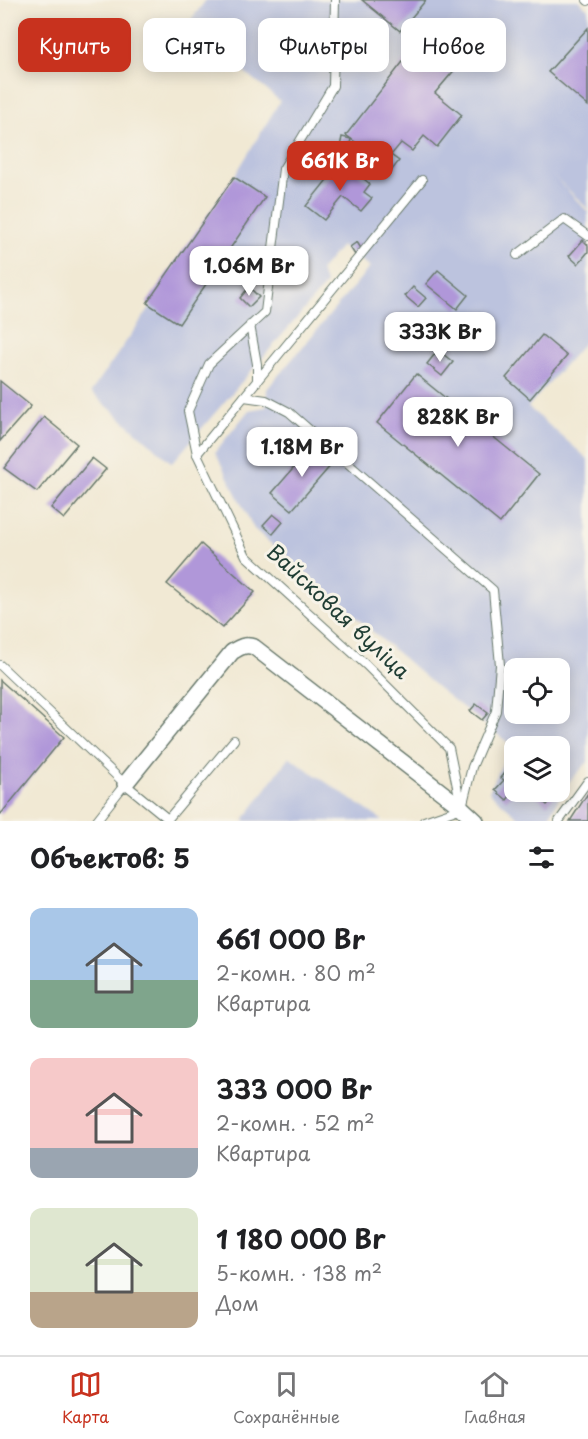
<!DOCTYPE html>
<html lang="ru">
<meta charset="utf-8">
<style>
:root{--surface:#fff;--page:#f2f2f2;--text:#202124;--muted:#757577;--line:#e0e0e0;--accent:#c8321e}
body{margin:0;font-family:"Playpen Sans",sans-serif;background:var(--page);color:var(--text);height:100vh;display:flex;flex-direction:column;font-size:22px;white-space:nowrap}
*{box-sizing:border-box;margin:0}
p{font-size:20px;color:var(--muted)}
.icon{flex:none;width:33px;height:33px;fill:none;stroke:currentColor;stroke-width:2;stroke-linecap:round;stroke-linejoin:round}
.map{position:relative;height:821px;overflow:hidden}
.details{display:flex;flex-direction:column;background:var(--surface);flex:1}
.details>*{flex:none}
.banner{position:absolute;left:18px;top:18px;width:552px;height:54px;display:flex;gap:12px}
.controls{position:absolute;left:504px;top:658px;display:grid;gap:12px}
.controls a{display:grid;place-items:center;width:66px;height:66px;border-radius:12px;background:var(--surface);box-shadow:0 3px 15px #0003;font-size:30px}
.price{position:absolute;translate:-50% -51px;padding:0 14px;border-radius:12px;background:#fff;color:#222;font-size:20px;line-height:39px;filter:drop-shadow(0 2px 3px #0008)}
.price::after{content:'';position:absolute;left:50%;top:36px;width:18px;height:14px;margin-left:-9px;background:inherit;clip-path:polygon(0 0,100% 0,50% 100%)}
.price.active{background:var(--accent);color:#fff}
ul{padding:0;list-style:none}
li{display:flex;align-items:center;gap:18px;height:150px;padding:0 30px}
li span{display:grid;place-items:center;flex:none;width:168px;height:120px;border-radius:12px;color:#555}
li>.icon{margin-inline-start:auto}
span .icon{width:72px;height:72px;fill:#fffc;stroke-width:1}
li b{font-size:26px}
h2{display:flex;justify-content:space-between;align-items:center;height:72px;padding:0 30px;font-size:26px}
.tag{padding:0 21px;border-radius:12px;background:var(--surface);box-shadow:0 3px 15px #0003;font-size:21px;line-height:54px}
.tag.active{background:var(--accent);color:#fff}
.tab-bar{display:flex;justify-content:space-around;align-items:center;height:84px;border-top:2px solid var(--line);background:var(--surface);font-size:16px;color:var(--muted)}
.tab-bar a{display:grid;justify-items:center;gap:3px}
.tab-bar .active{color:var(--accent)}
.map>svg:first-child{display:block}
.industrial{fill:#bcc3de;fill-rule:evenodd}
.building{fill:#b097d9}
.lines{fill:none;stroke-linecap:round;stroke-linejoin:round}
.lane-casing{stroke:#68796c;stroke-width:10}
.street-casing{stroke:#68796c;stroke-width:18}
.lane{stroke:#fff;stroke-width:8}
.street{stroke:#fff;stroke-width:15}
.labels{text-anchor:middle;stroke-width:6;stroke-linejoin:round;paint-order:stroke}
.street-label{font-size:21px;fill:#1f3d34;stroke:#f7f3e8}
</style>
<div class="map">
<svg width="588" height="821" viewBox="0 0 588 821">
<rect width="100%" height="100%" fill="#f7f3e8"/>
<filter id="ink" filterUnits="userSpaceOnUse"><feTurbulence type="fractalNoise" baseFrequency=".0167" numOctaves="2"/><feDisplacementMap in="SourceGraphic" scale="12" xChannelSelector="R" yChannelSelector="G"/><feConvolveMatrix kernelMatrix="1 2 1 2 8 2 1 2 1" color-interpolation-filters="sRGB"/></filter>
<filter id="wash" filterUnits="userSpaceOnUse"><feTurbulence type="fractalNoise" baseFrequency=".008" numOctaves="4" result="noise"/><feDisplacementMap in="SourceGraphic" scale="24" xChannelSelector="R" yChannelSelector="G"/><feGaussianBlur stdDeviation="1.35" result="paint"/><feColorMatrix in="noise" values="0 0 0 0 0 0 0 0 0 0 0 0 0 0 0 0 0 1.4 0 .05"/><feComposite in="paint" operator="in"/></filter>
<g filter="url(#wash)">
<rect width="100%" height="100%" fill="#f1e9d4"/>
<g class="industrial">
<path d="M206,0H578L588,9V209L552,174L588,212V338L528,407L588,459V762L565,786L547,821H523L489,792L511,745L438,688L254,529L215,452L249,410L266,407L267,389L370,267L341,246L320,271L326,284L172,463L91,392L151,306L147,303L234,177L280,101L187,25ZM514,669H560V714H514ZM514,747H560V792H514Z"/>
<path d="M289,757L383,821H243Z"/>
</g>
<g id="blocks">
<g class="building">
<path d="M362,0H426L400,31Z"/>
<path d="M588,28V106L548,72Z"/>
<path d="M426,32L462,61L435,93L462,115L437,147L424,136L412,151L401,143L391,155L399,161L392,170L346,135Z"/>
<path d="M342,137L351,139L347,159L338,157Z"/>
<path d="M342,161L370,184L364,192L372,198L361,211L343,197L324,220L306,206Z"/>
<path d="M234,177L265,197L179,324L147,303Z"/>
<path d="M583,240L588,245V252L578,264L569,256Z"/>
<path d="M357,242L362,250L355,255L350,247Z"/>
<path d="M438,270L468,295L457,309L426,284Z"/>
<path d="M249,287L259,297L249,307L240,298Z"/>
<path d="M413,287L426,298L418,307L405,296Z"/>
<path d="M542,335L567,356L530,399L506,378Z"/>
<path d="M438,350L453,362L442,376L427,364Z"/>
<path d="M416,374L539,474L500,523L377,423Z"/>
<path d="M0,381L31,406L0,441Z"/>
<path d="M44,417L77,444L37,492L4,468Z"/>
<path d="M312,447L332,464L292,510L272,493Z"/>
<path d="M92,458L106,469L64,519L51,508Z"/>
<path d="M273,514L283,522L273,534L263,525Z"/>
<path d="M201,544L255,592L222,628L167,584Z"/>
<path d="M0,680L64,737L0,815Z"/>
<path d="M476,704L488,713L482,720L470,711Z"/>
<path d="M514,757V783L510,788L514,791L507,800L495,790L504,780L501,778L508,769L506,768Z"/>
<path d="M532,792H558L547,805Z"/>
<path d="M588,793V821H570Z"/>
</g>
</g>
</g>
<g filter="url(#ink)">
<use href="#blocks" fill-opacity="0" stroke="#68796c" stroke-width="1.5"/>
<g class="lines">
<defs>
<g id="lane">
<path d="M335,0L333,86L283,169L265,312L209,364L188,411L197,454L246,556L366,665L449,748L461,806"/>
<path d="M587,0L588,1"/>
<path d="M517,255L564,219L588,236"/>
<path d="M250,325L257,364V382"/>
<path d="M244,397L266,400L289,412L493,590L500,665L496,711L472,767L463,803"/>
<path d="M197,454L422,180"/>
<path d="M0,665L125,784L168,819L234,740"/>
<path d="M96,821L125,784"/>
<path d="M424,821L462,808"/>
<path d="M559,821L588,781"/>
</g>
<path id="street" d="M125,784L232,652C240,647 245,644 254,647L462,808L476,821"/>
</defs>
<use href="#lane" class="lane-casing"/>
<use href="#street" class="street-casing"/>
<use href="#lane" class="lane"/>
<use href="#street" class="street"/>
</g>
</g>
<g class="labels">
<g class="street-label">
<text transform="translate(338 612) rotate(43)" y="7">Вайсковая вуліца</text>
</g>
</g>
</svg>
<div class="controls">
<a><svg class="icon" aria-label="locate" viewBox="0 0 24 24"><circle cx="12" cy="12" r="6"/><path d="M12 2v4M12 18v4M2 12h4M18 12h4"/></svg></a>
<a><svg class="icon" aria-label="layers" viewBox="0 0 24 24"><path d="M12 4l9 5-9 5-9-5zM3 14l9 5 9-5"/></svg></a>
</div>
<b class="price active" style="left:340px;top:192px">661K Br</b>
<b class="price" style="left:249px;top:297px">1.06M Br</b>
<b class="price" style="left:440px;top:363px">333K Br</b>
<b class="price" style="left:458px;top:448px">828K Br</b>
<b class="price" style="left:302px;top:478px">1.18M Br</b>
<div class="banner">
<a class="tag active">Купить</a>
<a class="tag">Снять</a>
<a class="tag">Фильтры</a>
<a class="tag">Новое</a>
</div>
</div>
<section class="details">
<h2>Объектов: 5<svg class="icon" aria-label="filters" viewBox="0 0 24 24"><path d="M4 7h16M4 17h16"/><circle cx="9" cy="7" r="2"/><circle cx="15" cy="17" r="2"/></svg></h2>
<ul>
<li><span style="background:linear-gradient(#a9c7e8 60%,#7fa58c 0)"><svg class="icon" aria-label="home" viewBox="0 0 24 24"><path d="M3 11l9-7 9 7M6 9v11h12V9"/></svg></span><div><b>661 000 Br</b><p>2-комн. · 80 m²</p><p>Квартира</p></div></li>
<li><span style="background:linear-gradient(#f6c9c9 75%,#9aa5b1 0)"><svg class="icon" aria-label="home" viewBox="0 0 24 24"><path d="M3 11l9-7 9 7M6 9v11h12V9"/></svg></span><div><b>333 000 Br</b><p>2-комн. · 52 m²</p><p>Квартира</p></div></li>
<li><span style="background:linear-gradient(#dfe7d0 70%,#b9a48a 0)"><svg class="icon" aria-label="home" viewBox="0 0 24 24"><path d="M3 11l9-7 9 7M6 9v11h12V9"/></svg></span><div><b>1 180 000 Br</b><p>5-комн. · 138 m²</p><p>Дом</p></div></li>
</ul>
</section>
<nav class="tab-bar">
<a class="active"><svg class="icon" aria-label="map" viewBox="0 0 24 24"><path d="M3 6l6-2 6 2 6-2v14l-6 2-6-2-6 2zM9 4v14M15 6v14"/></svg>Карта</a>
<a><svg class="icon" aria-label="saved" viewBox="0 0 24 24"><path d="M7 4h10v16l-5-4-5 4z"/></svg>Сохранённые</a>
<a><svg class="icon" aria-label="home" viewBox="0 0 24 24"><path d="M3 11l9-7 9 7M6 9v11h12V9"/></svg>Главная</a>
</nav>
